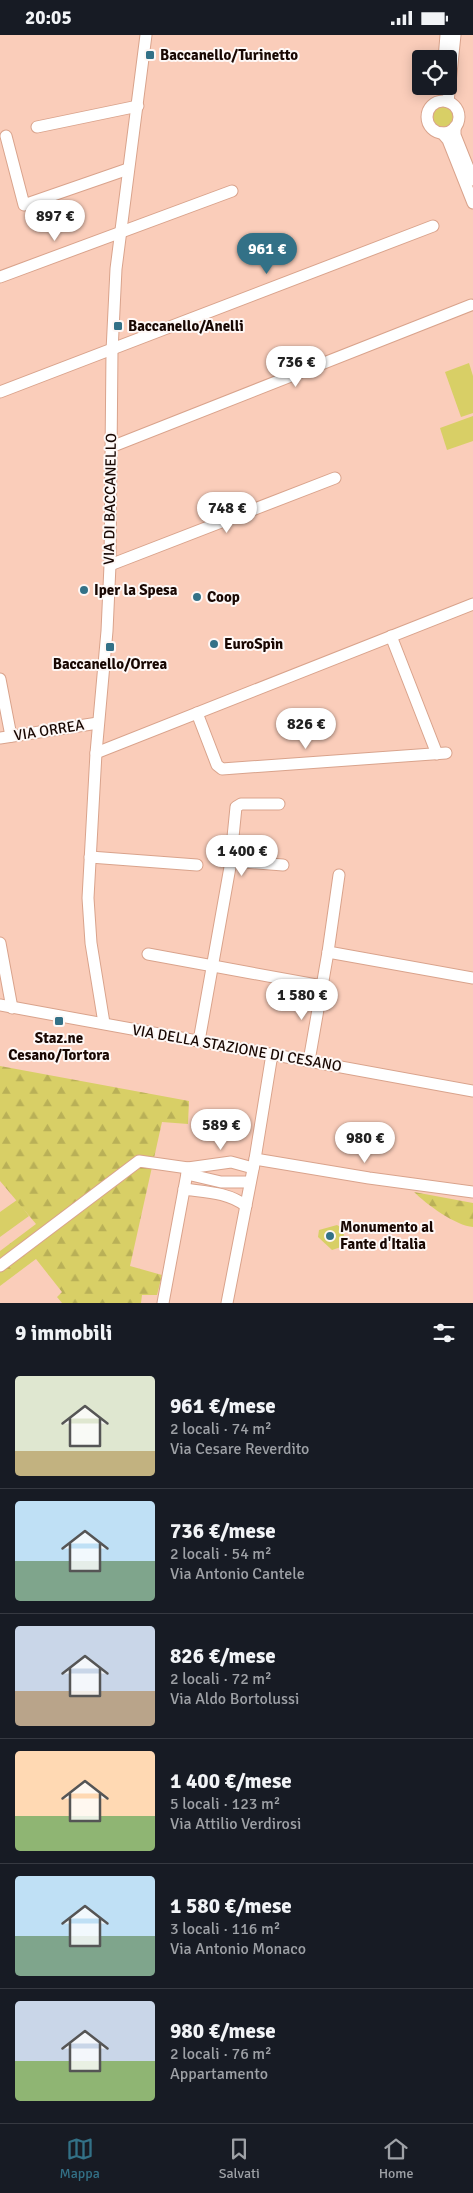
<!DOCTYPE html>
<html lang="it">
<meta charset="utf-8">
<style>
:root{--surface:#171b24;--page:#20242c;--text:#f1f3f6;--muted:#9ea1a6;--line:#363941;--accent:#337187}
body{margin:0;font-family:Signika,sans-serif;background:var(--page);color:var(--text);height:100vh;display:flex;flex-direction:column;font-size:19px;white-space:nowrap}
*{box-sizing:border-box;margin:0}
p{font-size:16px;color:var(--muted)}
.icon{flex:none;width:28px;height:28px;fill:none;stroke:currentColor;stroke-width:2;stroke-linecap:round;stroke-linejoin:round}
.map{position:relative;height:1268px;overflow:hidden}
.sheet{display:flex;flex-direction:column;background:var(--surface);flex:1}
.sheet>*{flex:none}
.controls{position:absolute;left:412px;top:15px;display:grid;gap:10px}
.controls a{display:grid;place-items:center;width:45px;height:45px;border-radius:5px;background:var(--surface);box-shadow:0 2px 12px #0003;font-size:25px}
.price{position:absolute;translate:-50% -42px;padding:0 11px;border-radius:18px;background:#fff;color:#222;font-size:16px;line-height:32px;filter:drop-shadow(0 1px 2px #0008)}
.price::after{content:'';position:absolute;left:50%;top:30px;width:15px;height:11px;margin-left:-8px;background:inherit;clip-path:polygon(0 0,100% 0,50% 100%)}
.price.selected{background:var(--accent);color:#fff}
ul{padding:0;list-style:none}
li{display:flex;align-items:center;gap:15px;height:125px;padding:0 15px}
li+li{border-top:1px solid var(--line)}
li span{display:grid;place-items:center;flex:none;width:140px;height:100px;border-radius:5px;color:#555}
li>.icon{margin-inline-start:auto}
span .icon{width:60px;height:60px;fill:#fffc;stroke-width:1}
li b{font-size:21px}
h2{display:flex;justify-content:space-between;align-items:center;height:60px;padding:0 15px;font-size:21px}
.status{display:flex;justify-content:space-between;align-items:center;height:35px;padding:0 25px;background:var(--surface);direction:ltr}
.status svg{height:14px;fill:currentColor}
.tabs{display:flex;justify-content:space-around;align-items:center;height:70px;border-top:1px solid var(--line);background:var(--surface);font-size:14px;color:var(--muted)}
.tabs a{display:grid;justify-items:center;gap:2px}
.tabs .selected{color:var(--accent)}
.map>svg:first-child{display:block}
.grass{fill:#d8cf66}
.forest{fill:url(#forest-firs)}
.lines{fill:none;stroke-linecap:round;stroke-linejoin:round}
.minor-casing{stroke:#d9a38c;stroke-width:13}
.minor{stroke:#fff;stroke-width:11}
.poi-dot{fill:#337187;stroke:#fef8f6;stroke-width:2}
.labels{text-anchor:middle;stroke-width:4;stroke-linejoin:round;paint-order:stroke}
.poi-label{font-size:15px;font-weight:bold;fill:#180702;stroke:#fef8f6;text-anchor:start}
.street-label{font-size:15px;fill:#180702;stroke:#fef8f6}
</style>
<div class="status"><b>20:05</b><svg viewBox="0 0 49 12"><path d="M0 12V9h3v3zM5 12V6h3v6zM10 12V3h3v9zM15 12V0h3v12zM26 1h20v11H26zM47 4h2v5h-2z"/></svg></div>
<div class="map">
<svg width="473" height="1268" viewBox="0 0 473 1268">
<defs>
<pattern id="forest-firs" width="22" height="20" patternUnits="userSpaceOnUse" patternTransform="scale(1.25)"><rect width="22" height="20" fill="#d8cf66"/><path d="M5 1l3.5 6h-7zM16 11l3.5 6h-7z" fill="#b9b057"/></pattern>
</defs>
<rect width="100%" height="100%" fill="#facdba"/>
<g class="grass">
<circle cx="443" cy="82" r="11"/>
<path d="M469,328L473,341V378L461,382L445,337Z"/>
<path d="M473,381V406L447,415L440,393Z"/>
<path d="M17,1165L29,1181L0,1202V1177Z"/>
<path d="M337,1190L345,1195L341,1212L332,1215L318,1202L319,1195Z"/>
</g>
<g class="forest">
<path d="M0,1031L189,1066L188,1089L162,1087L130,1231L162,1240L157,1260H142L141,1268H62L57,1262L62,1257L36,1224L0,1251V1216L36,1189L0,1146Z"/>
<path d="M414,1157L473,1168V1192C456,1191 426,1169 414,1157Z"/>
</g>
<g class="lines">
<defs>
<g id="minor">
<path d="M444,24L446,0"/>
<circle cx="443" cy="82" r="16"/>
<path d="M448,67L455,0"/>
<path d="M37,92L138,71"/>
<path d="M455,92V100L473,145"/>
<path d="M442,98L448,105L473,168"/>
<path d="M6,101L24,170L128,134"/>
<path d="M0,242L232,156"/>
<path d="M0,357L433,191"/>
<path d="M111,412L471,270"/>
<path d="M110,530L335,443"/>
<path d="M391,601L437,719"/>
<path d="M0,644L11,701"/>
<path d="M197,678L217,730L222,734L446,718"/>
<path d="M0,703L98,688"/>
<path d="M96,718L473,569"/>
<path d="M90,822L197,830"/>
<path d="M231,826L283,830"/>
<path d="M0,908L12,973"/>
<path d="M328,917L473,943"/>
<path d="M148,919L322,951"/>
<path d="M0,970L473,1056"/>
<path d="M104,988L91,908L88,863L96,718L107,596L110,530L112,316L116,234L146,0"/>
<path d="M199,1006L230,832L236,772L241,769H279"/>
<path d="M309,1026L328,917L339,840"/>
<path d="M255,1124L369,1143L473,1157"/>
<path d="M187,1139L221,1147H250"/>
<path d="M184,1154C205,1157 228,1157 246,1171"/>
<path d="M0,1231L139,1126L188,1133L231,1127L253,1133"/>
<path d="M163,1268L188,1133"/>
<path d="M227,1268L255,1124L272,1019"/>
</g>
</defs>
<use href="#minor" class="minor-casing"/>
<use href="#minor" class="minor"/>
</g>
<g class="poi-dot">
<rect x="145" y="15" width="10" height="10" rx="2.5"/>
<rect x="113" y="286" width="10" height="10" rx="2.5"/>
<circle cx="84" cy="555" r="5"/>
<circle cx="197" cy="562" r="5"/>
<circle cx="214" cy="609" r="5"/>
<rect x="105" y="607" width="10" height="10" rx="2.5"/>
<rect x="54" y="981" width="10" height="10" rx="2.5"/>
<circle cx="330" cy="1201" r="5"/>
</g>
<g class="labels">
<g class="poi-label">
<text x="160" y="25">Baccanello/Turinetto</text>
<text x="128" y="296">Baccanello/Anelli</text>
<text x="94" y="560">Iper la Spesa</text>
<text x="207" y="567">Coop</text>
<text x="224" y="614">EuroSpin</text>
<text x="110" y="634" text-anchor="middle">Baccanello/Orrea</text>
<text x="59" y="1008" text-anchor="middle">Staz.ne<tspan x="59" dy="17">Cesano/Tortora</tspan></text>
<text x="340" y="1197">Monumento al<tspan x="340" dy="17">Fante d'Italia</tspan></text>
</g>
<g class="street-label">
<text transform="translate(110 464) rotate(-89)" y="5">VIA DI BACCANELLO</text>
<text transform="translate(49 695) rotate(-9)" y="5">VIA ORREA</text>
<text transform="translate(237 1013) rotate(10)" y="5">VIA DELLA STAZIONE DI CESANO</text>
</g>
</g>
</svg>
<div class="controls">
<a><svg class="icon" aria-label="locate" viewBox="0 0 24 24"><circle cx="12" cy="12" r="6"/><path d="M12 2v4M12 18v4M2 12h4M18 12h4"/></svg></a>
</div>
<b class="price" style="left:55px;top:207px">897 €</b>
<b class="price selected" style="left:267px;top:240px">961 €</b>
<b class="price" style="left:296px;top:353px">736 €</b>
<b class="price" style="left:227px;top:499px">748 €</b>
<b class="price" style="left:306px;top:715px">826 €</b>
<b class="price" style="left:242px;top:842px">1 400 €</b>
<b class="price" style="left:302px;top:986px">1 580 €</b>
<b class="price" style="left:221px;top:1116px">589 €</b>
<b class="price" style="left:365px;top:1129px">980 €</b>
</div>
<section class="sheet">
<h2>9 immobili<svg class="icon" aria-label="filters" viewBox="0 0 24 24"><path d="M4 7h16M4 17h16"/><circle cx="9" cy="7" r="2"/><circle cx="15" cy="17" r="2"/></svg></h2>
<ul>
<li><span style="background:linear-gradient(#dfe7d0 75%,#c2b280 0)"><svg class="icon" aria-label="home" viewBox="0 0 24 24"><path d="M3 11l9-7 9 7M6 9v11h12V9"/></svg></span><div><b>961 €/mese</b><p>2 locali · 74 m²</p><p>Via Cesare Reverdito</p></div></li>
<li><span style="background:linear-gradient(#bfe0f5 60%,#7fa58c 0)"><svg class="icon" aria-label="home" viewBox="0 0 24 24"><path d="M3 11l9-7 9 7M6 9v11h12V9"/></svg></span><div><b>736 €/mese</b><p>2 locali · 54 m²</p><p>Via Antonio Cantele</p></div></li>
<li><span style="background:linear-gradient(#c9d6e8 65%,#b9a48a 0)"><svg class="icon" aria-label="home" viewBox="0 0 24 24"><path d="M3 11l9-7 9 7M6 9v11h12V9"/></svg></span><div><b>826 €/mese</b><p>2 locali · 72 m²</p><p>Via Aldo Bortolussi</p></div></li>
<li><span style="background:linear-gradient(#ffd9b3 65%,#8fb573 0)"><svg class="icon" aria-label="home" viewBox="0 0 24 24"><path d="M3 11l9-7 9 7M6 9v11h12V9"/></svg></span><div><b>1 400 €/mese</b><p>5 locali · 123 m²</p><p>Via Attilio Verdirosi</p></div></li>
<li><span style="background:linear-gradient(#bfe0f5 60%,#7fa58c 0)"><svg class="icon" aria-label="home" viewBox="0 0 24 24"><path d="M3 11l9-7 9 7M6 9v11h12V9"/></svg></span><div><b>1 580 €/mese</b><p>3 locali · 116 m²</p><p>Via Antonio Monaco</p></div></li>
<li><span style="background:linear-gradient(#c9d6e8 60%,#8fb573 0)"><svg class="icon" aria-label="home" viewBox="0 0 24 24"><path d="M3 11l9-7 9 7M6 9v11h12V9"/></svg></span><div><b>980 €/mese</b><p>2 locali · 76 m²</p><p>Appartamento</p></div></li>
</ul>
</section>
<nav class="tabs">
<a class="selected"><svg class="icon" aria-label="map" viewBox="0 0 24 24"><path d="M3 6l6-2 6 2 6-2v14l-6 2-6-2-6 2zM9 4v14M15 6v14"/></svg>Mappa</a>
<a><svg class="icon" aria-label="saved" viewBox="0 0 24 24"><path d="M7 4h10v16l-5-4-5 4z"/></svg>Salvati</a>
<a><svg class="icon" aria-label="home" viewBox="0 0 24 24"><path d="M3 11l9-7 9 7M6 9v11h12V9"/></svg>Home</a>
</nav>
